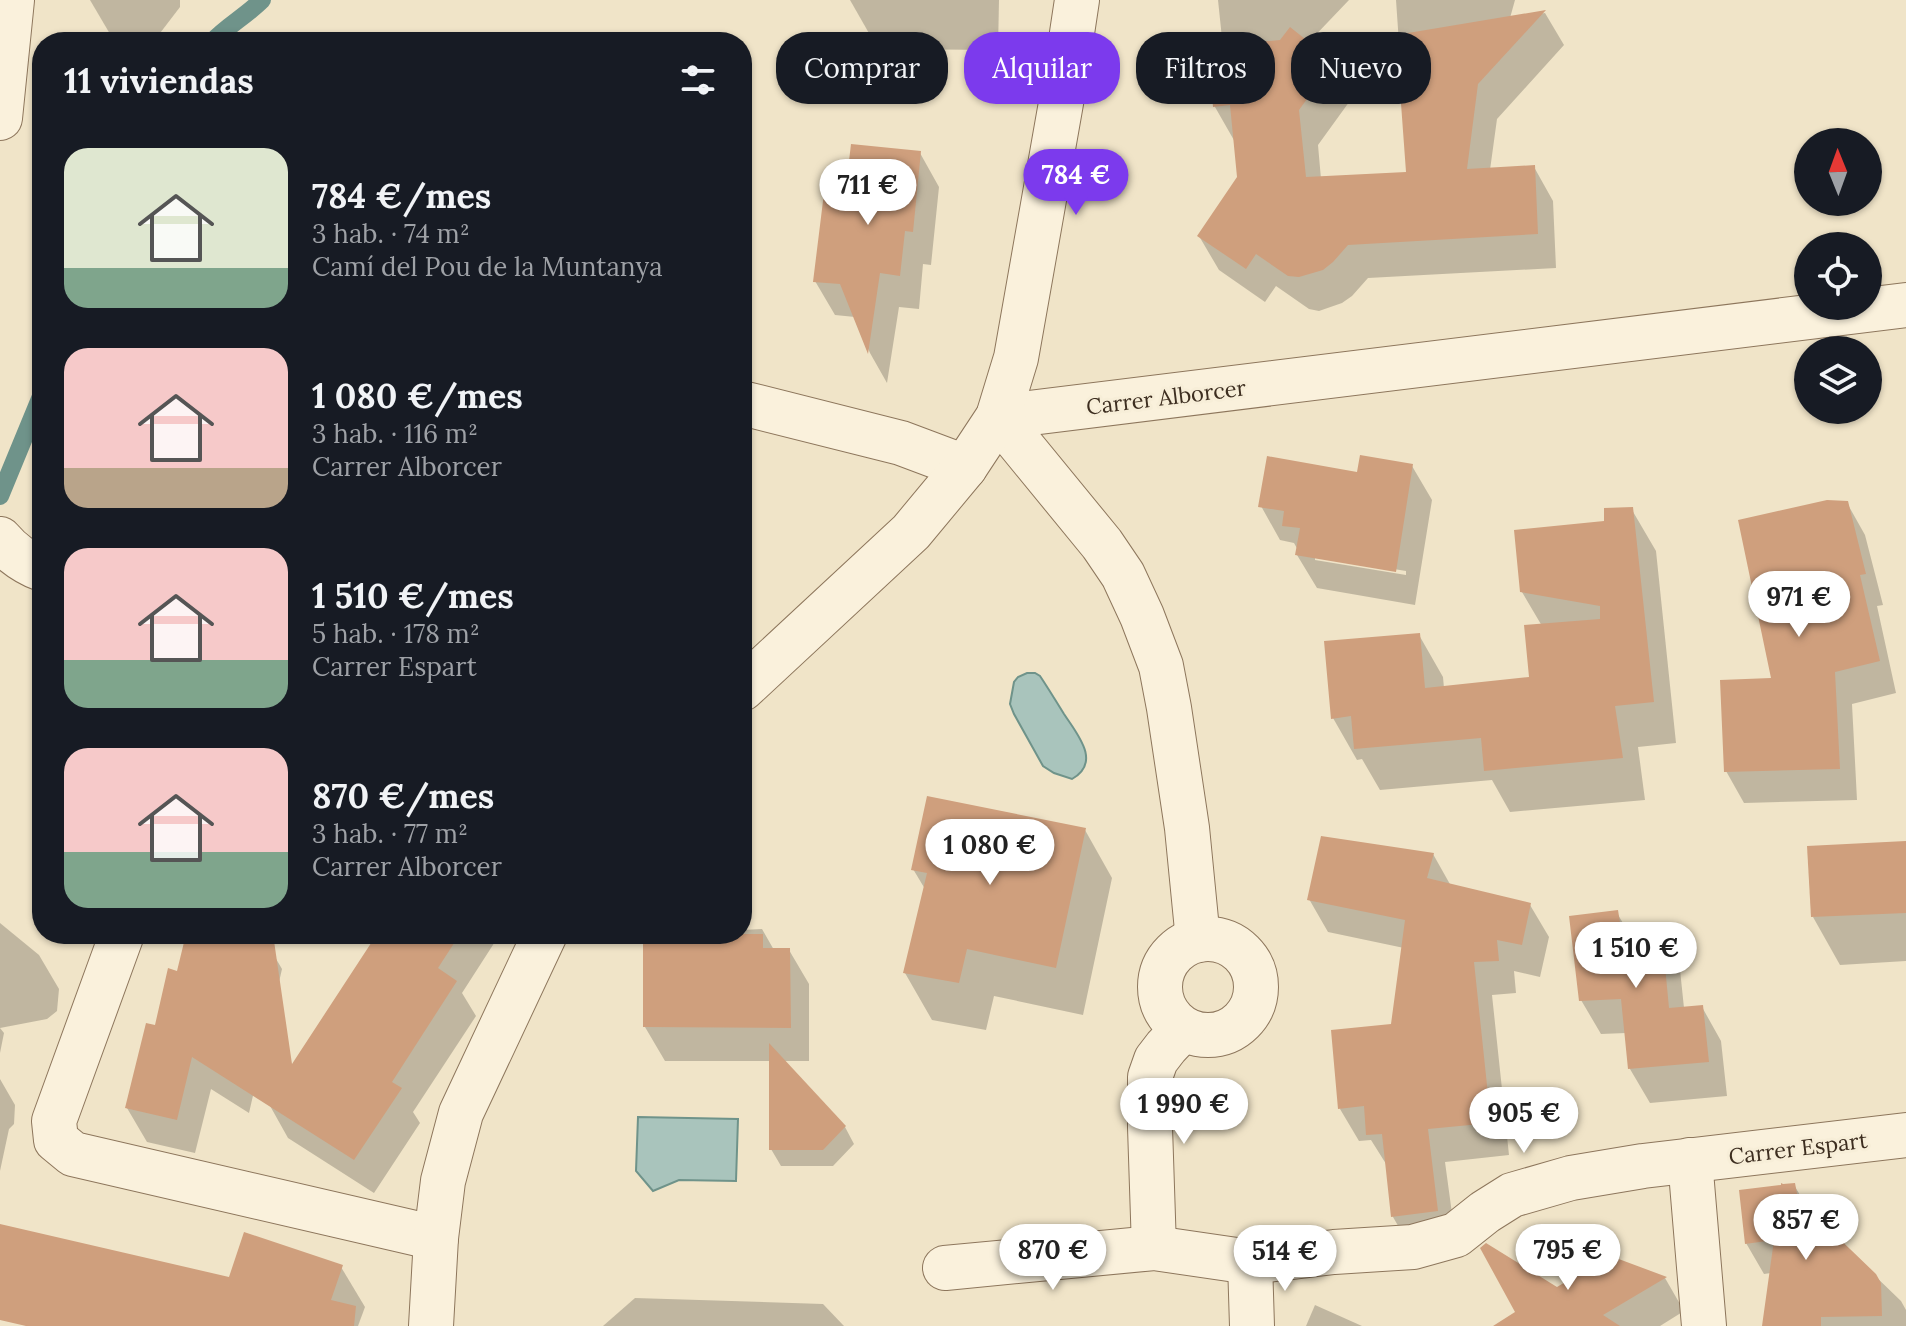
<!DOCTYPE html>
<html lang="es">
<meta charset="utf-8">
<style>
:root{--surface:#171b24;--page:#20242c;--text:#f1f3f6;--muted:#9ea1a6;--accent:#7c3aed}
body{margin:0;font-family:Lora,serif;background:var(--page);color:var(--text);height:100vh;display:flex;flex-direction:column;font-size:30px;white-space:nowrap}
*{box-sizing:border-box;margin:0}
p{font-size:26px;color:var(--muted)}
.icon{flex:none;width:44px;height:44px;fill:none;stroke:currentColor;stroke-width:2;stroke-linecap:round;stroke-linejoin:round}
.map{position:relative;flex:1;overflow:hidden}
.side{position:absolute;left:32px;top:32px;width:720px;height:912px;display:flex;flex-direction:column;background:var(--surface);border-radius:32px;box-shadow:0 2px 6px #0004}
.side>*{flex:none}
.hud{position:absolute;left:776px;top:32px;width:760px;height:72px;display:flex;gap:16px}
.needle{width:52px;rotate:359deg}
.fabs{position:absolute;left:1794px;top:128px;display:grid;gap:16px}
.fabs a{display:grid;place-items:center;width:88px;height:88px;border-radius:50%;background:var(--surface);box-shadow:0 2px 6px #0004;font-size:40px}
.price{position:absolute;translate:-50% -68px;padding:0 18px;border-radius:28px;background:#fff;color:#222;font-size:26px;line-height:52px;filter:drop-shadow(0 2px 4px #0008)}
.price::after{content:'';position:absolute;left:50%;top:48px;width:24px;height:18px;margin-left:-12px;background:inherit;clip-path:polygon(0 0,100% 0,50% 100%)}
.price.current{background:var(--accent);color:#fff}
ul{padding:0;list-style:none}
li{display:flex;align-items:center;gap:24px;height:200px;padding:0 32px}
li span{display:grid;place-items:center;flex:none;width:224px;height:160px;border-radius:24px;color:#555}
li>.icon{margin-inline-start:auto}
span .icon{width:96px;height:96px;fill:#fffc;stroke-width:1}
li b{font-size:34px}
h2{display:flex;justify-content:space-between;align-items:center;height:96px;padding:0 32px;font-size:34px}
.chip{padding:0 28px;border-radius:32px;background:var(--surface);box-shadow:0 2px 6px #0004;font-size:28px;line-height:72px}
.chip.current{background:var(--accent);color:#fff}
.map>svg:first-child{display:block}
.water{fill:#a9c4bc;stroke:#6f938a;stroke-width:2}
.shadow{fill:#0003;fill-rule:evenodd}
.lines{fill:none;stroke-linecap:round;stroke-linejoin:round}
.stream{stroke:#6f938a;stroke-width:18}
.building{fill:#cf9f7d}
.street-casing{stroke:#8d765c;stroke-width:46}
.street{stroke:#faf1dc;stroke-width:44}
.labels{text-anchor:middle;stroke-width:6;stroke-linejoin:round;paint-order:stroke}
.street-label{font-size:22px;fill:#3d2e20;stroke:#f7eed8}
</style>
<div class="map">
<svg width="1906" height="1326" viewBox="0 0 1906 1326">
<rect width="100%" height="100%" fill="#f0e4c8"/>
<g class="water">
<path d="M1027,673H1035L1040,676C1048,688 1056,701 1064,714C1077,734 1102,762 1072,779L1054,773L1043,766L1014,714L1010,704L1014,682L1018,677Z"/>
<path d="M638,1117L738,1119L736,1181L679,1180L653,1191L636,1171Z"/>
</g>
<g class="shadow">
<path d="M90,0H180V7L154,41L132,42L110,34Z"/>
<path d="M850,0H999L998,50L878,49Z"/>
<path d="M1218,0H1349L1307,44L1332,64L1352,98L1318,145L1321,179L1408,174L1396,0H1515L1510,18L1545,13L1564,45L1497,119L1490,170L1534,167L1553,201L1556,268L1368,278L1352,296L1342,303L1319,311L1309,309L1276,286L1265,302L1219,270L1199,236L1239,178L1235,142L1215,107L1210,49L1223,48Z"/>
<path d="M920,153L939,187L931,265L923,264L919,309L899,307L887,383L870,353L855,317L835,315L815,281L847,197Z"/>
<path d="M1412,466L1432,500L1415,605L1317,588L1297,555L1298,550L1294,543L1280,540L1261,506L1358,475ZM1315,556L1406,571V575L1315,560Z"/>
<path d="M1847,503L1865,535L1883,605L1877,606L1896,693L1852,704L1857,800L1744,803L1726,771L1774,680Z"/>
<path d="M1632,510L1656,551L1676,743L1638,747L1645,800L1510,812L1492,780L1380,790L1362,759L1357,760L1333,718L1419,635L1443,677L1444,688L1531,679L1542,626L1522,592L1606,522Z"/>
<path d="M42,755V811L33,795Z"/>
<path d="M1085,830L1112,878L1083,1015L994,996L986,1030L932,1020L905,973L925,889L913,869Z"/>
<path d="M1906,843V961L1840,965L1813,917Z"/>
<path d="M1433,854L1451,886L1530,905L1549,937L1540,977L1514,971L1516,993L1492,995L1509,1155L1445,1162L1456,1243L1412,1250L1393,1217L1388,1167L1371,1140L1359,1141L1340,1109L1393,1026L1404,948L1328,932L1309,899Z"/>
<path d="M1617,913L1627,930L1660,926L1679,960L1684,1008L1702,1007L1721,1041L1727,1096L1650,1103L1630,1069L1626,1033L1601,1034L1581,1000Z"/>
<path d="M0,923L39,955L59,989L57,1011L47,1019L0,1028L4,1033L0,1053Z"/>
<path d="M762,929L774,950H789L809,984V1061H783L845,1127L854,1144L833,1166H781L771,1149V1061H665L645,1027L670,934H742V930Z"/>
<path d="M188,934L262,935L282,969L249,1113L211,1089L195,1153L147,1142L127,1108L179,974Z"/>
<path d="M379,934H500L462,993L476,1016L413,1112L420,1123L374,1193L288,1138L269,1104Z"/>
<path d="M0,1079L15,1105L14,1124L9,1129L0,1171Z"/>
<path d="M1794,1185L1812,1215L1901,1301L1906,1310V1326H1764L1771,1273L1764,1274L1746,1243Z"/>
<path d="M1616,1260L1665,1278L1684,1311L1660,1326H1525L1557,1289Z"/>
<path d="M341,1267L365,1307L358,1326H98L230,1279Z"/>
<path d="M635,1298L823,1304L844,1326H603Z"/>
<path d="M1315,1305L1362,1326H1306Z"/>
</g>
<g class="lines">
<g class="stream">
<path d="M212,42C227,26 246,16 262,0"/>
<path d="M0,496L42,394"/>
</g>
</g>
<g class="building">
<path d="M1546,10L1478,84L1467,169L1535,165L1538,234L1348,245L1333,262L1323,270L1299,277L1288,276L1256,254L1246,269L1197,236L1237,177L1230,105L1213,107L1208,47L1280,40L1290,27L1334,62L1299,110L1306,177L1406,172L1396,35Z"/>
<path d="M851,144L921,151L913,232L905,231L900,276L880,273L868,354L840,284L813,282L824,193L845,195Z"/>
<path d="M1360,455L1413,464L1396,572L1295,555L1300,528L1282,526L1284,511L1258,507L1267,456L1357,472Z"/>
<path d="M1827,500L1848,501L1866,574L1860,575L1880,661L1835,672L1840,769L1724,772L1720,680L1771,678L1738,520Z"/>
<path d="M1633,507L1654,702L1615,706L1623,758L1484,771L1481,738L1354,749L1351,716L1331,719L1324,641L1420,633L1425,688L1529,677L1524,625L1600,619V606L1520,592L1514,530L1604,521V508Z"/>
<path d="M927,796L1086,828L1056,968L967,949L959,983L903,973L927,873L911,870Z"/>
<path d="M1321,836L1434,853L1427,878L1531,903L1522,945L1497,940L1499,961L1474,962L1491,1123L1428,1129L1438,1211L1391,1217L1382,1134L1366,1135L1364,1106L1338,1109L1331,1030L1391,1024L1405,920L1307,900Z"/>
<path d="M1906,841V913L1811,917L1807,846Z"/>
<path d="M1618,910L1621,929L1661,924L1669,1008L1703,1005L1709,1062L1628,1069L1621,999L1579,1001L1569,916Z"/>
<path d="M186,934H273L292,1064L377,934H460L438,968L457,981L392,1082L402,1088L354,1160L192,1057L177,1120L125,1108L146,1023L155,1025L168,968L177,971Z"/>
<path d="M668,934H763V948H790L791,1028L643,1027V936H667Z"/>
<path d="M769,1043L846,1126L823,1150H769Z"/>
<path d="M1781,1183L1783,1184L1795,1183L1798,1199L1876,1274L1881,1283L1882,1316L1821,1317V1326H1762L1774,1240L1745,1244L1739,1190L1781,1185Z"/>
<path d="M0,1224L229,1277L244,1232L343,1265L331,1300L356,1306L354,1326H26L0,1320Z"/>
<path d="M1486,1243L1557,1287L1597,1263L1616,1258L1667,1277L1603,1315L1620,1326H1493L1515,1312L1480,1248Z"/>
</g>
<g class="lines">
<defs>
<g id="street">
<path d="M0,118L12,0"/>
<path d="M742,403L901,443L965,467"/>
<path d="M998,417L1906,305"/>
<path d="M998,417L1102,544L1123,575L1142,616L1161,666L1169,708L1187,828L1198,940"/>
<path d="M0,539C11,552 26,563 42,569"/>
<path d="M742,689L911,532L965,467L998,417L1016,358L1064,86L1077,0"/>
<path d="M122,934L54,1121L56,1140L73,1154L436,1238"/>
<circle cx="1208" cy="987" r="48"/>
<path d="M1690,1160L1704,1326"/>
<path d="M1154,1248L1150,1127V1077L1156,1060L1166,1047L1183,1029"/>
<path d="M1250,1262L1252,1326"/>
<path d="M945,1268L1154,1248L1250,1262L1334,1252L1413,1247L1456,1235L1485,1212L1512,1195L1571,1178L1643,1166L1906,1135"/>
<path d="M431,1326L436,1238L443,1181L461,1113L545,934"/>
</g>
</defs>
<use href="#street" class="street-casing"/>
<use href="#street" class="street"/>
</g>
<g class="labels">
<g class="street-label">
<text transform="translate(1166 397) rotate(-7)" y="8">Carrer Alborcer</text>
<text transform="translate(1798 1148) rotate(-7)" y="8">Carrer Espart</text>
</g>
</g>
</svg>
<div class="fabs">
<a><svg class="needle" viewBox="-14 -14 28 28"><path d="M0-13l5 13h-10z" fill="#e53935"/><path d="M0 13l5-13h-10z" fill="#9ea1a6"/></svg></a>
<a><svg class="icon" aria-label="locate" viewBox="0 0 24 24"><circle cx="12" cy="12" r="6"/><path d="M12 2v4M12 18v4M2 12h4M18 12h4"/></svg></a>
<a><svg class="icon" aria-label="layers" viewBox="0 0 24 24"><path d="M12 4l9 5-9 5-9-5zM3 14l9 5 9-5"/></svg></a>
</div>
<b class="price current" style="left:1076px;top:217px">784 €</b>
<b class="price" style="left:868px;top:227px">711 €</b>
<b class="price" style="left:1799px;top:639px">971 €</b>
<b class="price" style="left:990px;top:887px">1 080 €</b>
<b class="price" style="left:1636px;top:990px">1 510 €</b>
<b class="price" style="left:1184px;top:1146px">1 990 €</b>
<b class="price" style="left:1524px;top:1155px">905 €</b>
<b class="price" style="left:1806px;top:1262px">857 €</b>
<b class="price" style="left:1053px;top:1292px">870 €</b>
<b class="price" style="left:1568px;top:1292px">795 €</b>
<b class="price" style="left:1285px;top:1293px">514 €</b>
<div class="hud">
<a class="chip">Comprar</a>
<a class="chip current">Alquilar</a>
<a class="chip">Filtros</a>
<a class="chip">Nuevo</a>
</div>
<section class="side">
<h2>11 viviendas<svg class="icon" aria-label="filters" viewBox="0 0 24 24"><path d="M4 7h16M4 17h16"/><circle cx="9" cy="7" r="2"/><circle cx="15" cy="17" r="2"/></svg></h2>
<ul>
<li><span style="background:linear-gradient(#dfe7d0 75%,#7fa58c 0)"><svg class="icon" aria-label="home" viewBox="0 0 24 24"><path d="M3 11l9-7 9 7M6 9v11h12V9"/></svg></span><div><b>784 €/mes</b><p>3 hab. · 74 m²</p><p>Camí del Pou de la Muntanya</p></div></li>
<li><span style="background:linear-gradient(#f6c9c9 75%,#b9a48a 0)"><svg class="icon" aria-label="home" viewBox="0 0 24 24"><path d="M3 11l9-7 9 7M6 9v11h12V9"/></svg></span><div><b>1 080 €/mes</b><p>3 hab. · 116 m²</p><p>Carrer Alborcer</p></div></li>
<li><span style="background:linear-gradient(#f6c9c9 70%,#7fa58c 0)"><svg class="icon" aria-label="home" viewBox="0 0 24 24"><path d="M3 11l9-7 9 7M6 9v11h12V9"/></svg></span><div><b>1 510 €/mes</b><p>5 hab. · 178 m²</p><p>Carrer Espart</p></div></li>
<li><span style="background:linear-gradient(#f6c9c9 65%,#7fa58c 0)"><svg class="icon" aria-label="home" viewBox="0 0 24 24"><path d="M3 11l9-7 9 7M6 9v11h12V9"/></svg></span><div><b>870 €/mes</b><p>3 hab. · 77 m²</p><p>Carrer Alborcer</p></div></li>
</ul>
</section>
</div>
